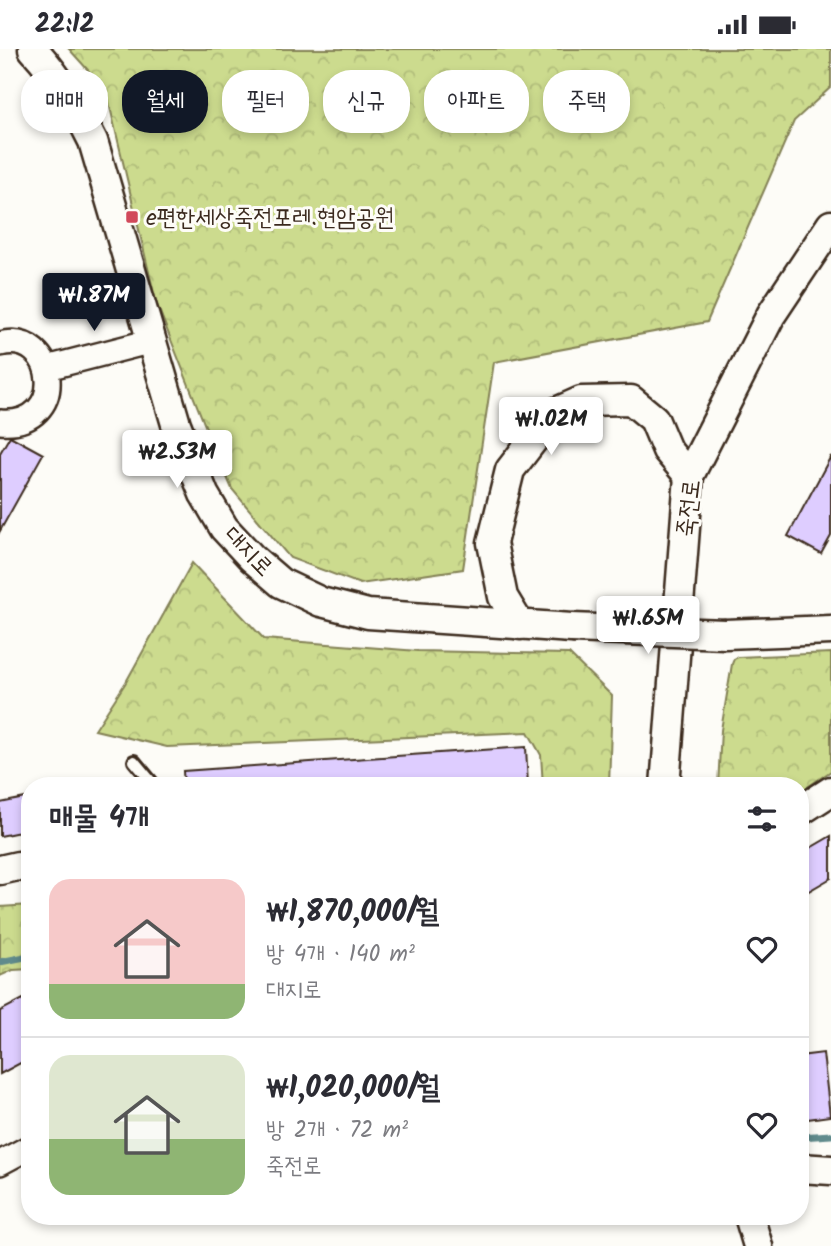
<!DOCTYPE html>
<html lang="ko">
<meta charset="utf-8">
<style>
:root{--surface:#fff;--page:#f2f2f3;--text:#2b2b33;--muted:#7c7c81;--line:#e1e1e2;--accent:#111827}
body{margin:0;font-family:Kalam,"Poor Story",sans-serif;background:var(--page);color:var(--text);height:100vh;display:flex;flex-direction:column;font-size:26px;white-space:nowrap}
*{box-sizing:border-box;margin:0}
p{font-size:23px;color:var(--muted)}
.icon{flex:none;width:38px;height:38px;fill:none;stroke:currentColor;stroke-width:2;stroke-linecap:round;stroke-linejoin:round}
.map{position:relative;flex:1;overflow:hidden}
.details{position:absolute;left:21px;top:728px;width:788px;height:448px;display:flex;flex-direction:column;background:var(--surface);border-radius:28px;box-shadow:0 4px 10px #0003}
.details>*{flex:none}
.guide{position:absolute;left:21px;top:21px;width:789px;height:63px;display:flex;gap:14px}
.price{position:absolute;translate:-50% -60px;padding:0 16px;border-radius:7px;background:#fff;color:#222;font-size:23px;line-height:46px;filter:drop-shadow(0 2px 4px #0008)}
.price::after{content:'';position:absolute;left:50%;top:42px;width:21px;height:16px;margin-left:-10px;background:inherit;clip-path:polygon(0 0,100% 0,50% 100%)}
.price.selected{background:var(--accent);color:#fff}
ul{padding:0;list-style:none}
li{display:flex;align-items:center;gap:21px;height:175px;padding:0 28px}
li+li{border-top:2px solid var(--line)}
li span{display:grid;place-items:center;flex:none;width:196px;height:140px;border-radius:21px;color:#555}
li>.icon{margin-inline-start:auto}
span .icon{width:84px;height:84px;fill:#fffc;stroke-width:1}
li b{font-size:30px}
h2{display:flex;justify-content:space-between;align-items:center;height:84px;padding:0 28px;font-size:30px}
.pill{padding:0 24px;border-radius:28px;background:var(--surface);box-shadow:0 4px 10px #0003;font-size:24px;line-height:63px}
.pill.selected{background:var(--accent);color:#fff}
.status{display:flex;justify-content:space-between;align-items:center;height:49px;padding:0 35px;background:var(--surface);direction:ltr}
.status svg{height:19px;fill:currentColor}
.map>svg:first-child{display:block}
.forest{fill:url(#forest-crowns);stroke:#848256;stroke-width:2}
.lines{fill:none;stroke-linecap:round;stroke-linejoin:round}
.stream{stroke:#618b8c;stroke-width:7}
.building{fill:#decdff;stroke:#3b2a1e;stroke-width:2}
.service-casing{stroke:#3b2a1e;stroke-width:16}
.minor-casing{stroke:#3b2a1e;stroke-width:28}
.tertiary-casing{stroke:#3b2a1e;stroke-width:33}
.service{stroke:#fdfcf7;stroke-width:10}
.minor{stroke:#fdfcf7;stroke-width:23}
.tertiary{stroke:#fdfcf7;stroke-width:28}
.tertiary-bridge-casing{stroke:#3b2a1e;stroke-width:33;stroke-linecap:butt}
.tertiary-bridge{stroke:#fdfcf7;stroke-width:28}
.poi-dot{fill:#d1495b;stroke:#fdfcf7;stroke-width:2.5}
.labels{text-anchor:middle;stroke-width:6;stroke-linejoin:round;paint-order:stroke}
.poi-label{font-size:24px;fill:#3b2a1e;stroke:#fdfcf7;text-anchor:start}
.street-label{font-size:24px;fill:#3b2a1e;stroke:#fdfcf7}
</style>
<div class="status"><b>22:12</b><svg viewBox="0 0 49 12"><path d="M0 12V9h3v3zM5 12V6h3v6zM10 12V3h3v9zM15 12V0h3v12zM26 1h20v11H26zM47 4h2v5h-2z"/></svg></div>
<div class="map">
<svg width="831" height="1197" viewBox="0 0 831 1197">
<defs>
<pattern id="forest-crowns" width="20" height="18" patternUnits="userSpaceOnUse" patternTransform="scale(1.75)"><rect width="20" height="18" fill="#ccdb8e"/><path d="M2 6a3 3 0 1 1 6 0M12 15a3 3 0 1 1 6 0" fill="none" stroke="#b0bc7a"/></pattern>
</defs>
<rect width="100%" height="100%" fill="#fdfcf7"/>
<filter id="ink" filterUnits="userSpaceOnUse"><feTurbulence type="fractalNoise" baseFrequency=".0143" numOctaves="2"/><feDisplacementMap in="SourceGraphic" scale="14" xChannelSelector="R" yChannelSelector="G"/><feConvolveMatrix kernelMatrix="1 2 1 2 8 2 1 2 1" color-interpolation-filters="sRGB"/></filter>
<g filter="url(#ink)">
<g class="forest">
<path d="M69,0H831V38L794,72L707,273L494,313L463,520L360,535L290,509L232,440L204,374L156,253L106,41Z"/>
<path d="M192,514L264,590L418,602L569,605L612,647L609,737H543L541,706L528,683L167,698L95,681L126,633Z"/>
<path d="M831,604V722L800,743V737H718L721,681L732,615L734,610L738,608Z"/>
<path d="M30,856V920L13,921L0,927V858Z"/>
</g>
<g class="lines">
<g class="stream">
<path d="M0,913L30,907"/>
<path d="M800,1088L831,1086"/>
</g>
</g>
<g class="building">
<path d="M10,387L43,405L0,482V404Z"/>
<path d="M831,407V487L821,505L788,487Z"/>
<path d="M526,698L528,737H184L183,722Z"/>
<path d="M30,748V781L0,787V754Z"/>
<path d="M831,787V829L800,847V805Z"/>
<path d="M23,950L30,963V1009L0,1025V962Z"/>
<path d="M823,1004L830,1067L800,1071V1007Z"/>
</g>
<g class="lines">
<defs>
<path id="service" d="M134,712L155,737"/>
<g id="minor">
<path d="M0,295C58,280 70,379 0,373"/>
<path d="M47,319L152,292"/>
<path d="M0,1114L30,1098"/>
</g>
<g id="tertiary">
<path d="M33,0C59,28 76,58 93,92L176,375L204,445L224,479L252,509L281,534L321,553L368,565L572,579"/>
<path d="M520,576L503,548L492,494L510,421L554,364L581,352L631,351L654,370L667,401L689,427"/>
<path d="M725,585L831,581"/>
<path d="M665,737L689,427L771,266L831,176"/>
<path d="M800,762L831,742"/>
<path d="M0,821L18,817L30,819"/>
<path d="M800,1119L831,1121"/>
<path d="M749,1167L758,1197"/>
</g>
</defs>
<use href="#service" class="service-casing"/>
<use href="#minor" class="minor-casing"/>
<use href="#tertiary" class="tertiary-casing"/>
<use href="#service" class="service"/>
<use href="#minor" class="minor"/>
<use href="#tertiary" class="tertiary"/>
<defs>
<path id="tertiary-bridge" d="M572,579L725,585"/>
</defs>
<use href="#tertiary-bridge" class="tertiary-bridge-casing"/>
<use href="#tertiary-bridge" class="tertiary-bridge"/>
</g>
</g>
<rect class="poi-dot" x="125" y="161" width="14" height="14" rx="3.5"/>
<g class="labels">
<g class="poi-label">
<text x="146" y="176">e편한세상죽전포레.현암공원</text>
</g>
<g class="street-label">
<text transform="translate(688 459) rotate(-83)" y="8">죽전로</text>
<text transform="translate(249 502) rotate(46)" y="8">대지로</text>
</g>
</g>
</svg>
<b class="price selected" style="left:94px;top:284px">₩1.87M</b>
<b class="price" style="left:551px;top:408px">₩1.02M</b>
<b class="price" style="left:177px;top:441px">₩2.53M</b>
<b class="price" style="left:648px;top:607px">₩1.65M</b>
<div class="guide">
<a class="pill">매매</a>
<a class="pill selected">월세</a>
<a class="pill">필터</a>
<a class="pill">신규</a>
<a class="pill">아파트</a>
<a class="pill">주택</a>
</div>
<section class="details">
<h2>매물 4개<svg class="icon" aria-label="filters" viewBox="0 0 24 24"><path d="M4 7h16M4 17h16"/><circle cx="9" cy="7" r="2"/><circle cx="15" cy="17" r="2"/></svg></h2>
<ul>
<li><span style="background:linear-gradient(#f6c9c9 75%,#8fb573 0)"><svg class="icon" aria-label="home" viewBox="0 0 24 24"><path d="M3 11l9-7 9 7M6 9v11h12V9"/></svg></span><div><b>₩1,870,000/월</b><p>방 4개 · 140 m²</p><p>대지로</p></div><svg class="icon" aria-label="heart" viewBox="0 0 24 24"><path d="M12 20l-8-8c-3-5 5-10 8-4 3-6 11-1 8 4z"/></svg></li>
<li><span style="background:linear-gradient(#dfe7d0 60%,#8fb573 0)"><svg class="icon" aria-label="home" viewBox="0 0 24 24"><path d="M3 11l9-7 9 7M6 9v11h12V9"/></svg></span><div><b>₩1,020,000/월</b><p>방 2개 · 72 m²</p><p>죽전로</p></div><svg class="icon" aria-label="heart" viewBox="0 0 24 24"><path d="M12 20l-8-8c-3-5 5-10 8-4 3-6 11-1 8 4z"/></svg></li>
</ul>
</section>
</div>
